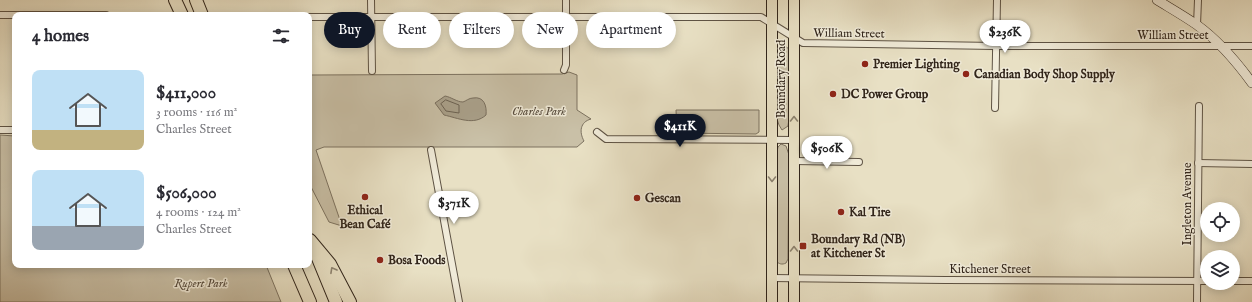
<!DOCTYPE html>
<meta charset="utf-8">
<style>
:root{--surface:#fff;--page:#f7f7f7;--text:#2b2b33;--muted:#7c7c81;--accent:#111827}
body{margin:0;font-family:"IM FELL English",serif;background:var(--page);color:var(--text);height:100vh;display:flex;flex-direction:column;font-size:15px;white-space:nowrap}
*{box-sizing:border-box;margin:0}
p{font-size:13px;color:var(--muted)}
.icon{flex:none;width:22px;height:22px;fill:none;stroke:currentColor;stroke-width:2;stroke-linecap:round;stroke-linejoin:round}
.map{position:relative;flex:1;overflow:hidden}
.side{position:absolute;left:12px;top:12px;width:300px;height:256px;display:flex;flex-direction:column;background:var(--surface);border-radius:8px;box-shadow:0 2px 10px #0003}
.side>*{flex:none}
.guide{position:absolute;left:324px;top:12px;width:380px;height:36px;display:flex;gap:8px}
.controls{position:absolute;left:1200px;top:202px;display:grid;gap:8px}
.controls a{display:grid;place-items:center;width:40px;height:40px;border-radius:50%;background:var(--surface);box-shadow:0 2px 10px #0003;font-size:20px}
.price{position:absolute;translate:-50% -34px;padding:0 9px;border-radius:14px;background:#fff;color:#222;font-size:13px;line-height:26px;filter:drop-shadow(0 1px 2px #0008)}
.price::after{content:'';position:absolute;left:50%;top:24px;width:12px;height:9px;margin-left:-6px;background:inherit;clip-path:polygon(0 0,100% 0,50% 100%)}
.price.current{background:var(--accent);color:#fff}
ul{padding:0;list-style:none}
li{display:flex;align-items:center;gap:12px;height:100px;padding:0 20px}
li span{display:grid;place-items:center;flex:none;width:112px;height:80px;border-radius:8px;color:#555}
li>.icon{margin-inline-start:auto}
span .icon{width:48px;height:48px;fill:#fffc;stroke-width:1}
li b{font-size:17px}
h2{display:flex;justify-content:space-between;align-items:center;height:48px;padding:0 20px;font-size:17px}
.pill{padding:0 14px;border-radius:18px;background:var(--surface);box-shadow:0 2px 10px #0003;font-size:14px;line-height:36px}
.pill.current{background:var(--accent);color:#fff}
.map>svg:first-child{display:block}
.green{fill:#c9c0a7;stroke:#7c7260}
.water{fill:#a9a08a;stroke:#796e5d}
.lines{fill:none;stroke-linecap:round;stroke-linejoin:round}
.shore{stroke:#6c6252;stroke-width:1}
.street-casing{stroke:#5e5344;stroke-width:8}
.secondary-casing{stroke:#30241a;stroke-width:10}
.primary-casing{stroke:#30241a;stroke-width:12}
.highway-casing{stroke:#30241a;stroke-width:14}
.street{stroke:#f0ebd9;stroke-width:6}
.secondary{stroke:#f0ebd9;stroke-width:9}
.primary{stroke:#e8e0c4;stroke-width:10}
.highway{stroke:#e8e0c4;stroke-width:12}
.oneway{stroke:#8c826f}
.poi-dot{fill:#8f2418;stroke:#f0ebd9;stroke-width:1.5}
.labels{text-anchor:middle;stroke-width:3;stroke-linejoin:round;paint-order:stroke}
.street-label{font-size:12px;fill:#30241a;stroke:#f0ebd9}
.poi-label{font-size:12px;font-weight:bold;fill:#30241a;stroke:#f0ebd9;text-anchor:start}
.park-label{font-size:12px;font-style:italic;fill:#564b3d;stroke:#f0ebd9}
</style>
<div class="map">
<svg width="1252" height="302" viewBox="0 0 1252 302">
<rect width="100%" height="100%" fill="#e8e0c4"/>
<filter id="stains"><feTurbulence type="fractalNoise" baseFrequency=".005" numOctaves="4"/><feColorMatrix values="0 0 0 0 .2 0 0 0 0 .09 0 0 0 0 .02 0 0 0 .5 -.17"/></filter>
<radialGradient id="worn" r=".72"><stop offset=".6" stop-color="#630" stop-opacity="0"/><stop offset="1" stop-color="#630" stop-opacity=".3"/></radialGradient>
<g class="green">
<path d="M785,46L789,49V118L788,126L782,130L779,125L777,119L776,62L779,52Z"/>
<path d="M569,72L577,75V110L591,119C580,122 579,132 584,141L577,147H324L316,150L342,226L329,222L309,183V75L562,74Z"/>
<path d="M676,110H759V132L756,134L677,133Z"/>
<path d="M0,135L15,136V265H266L281,302H0Z"/>
<path d="M781,144L786,146L789,155L788,259L786,263C782,265 779,264 776,261V156L778,147Z"/>
</g>
<path class="water" d="M445,96C451,97 457,102 463,102C466,101 469,98 473,98C484,96 487,106 486,115C474,126 458,118 444,115L435,103Z"/>
<g class="lines">
<path class="shore" d="M446,100L459,105V113L446,111L441,104Z"/>
<defs>
<g id="street">
<path d="M371,0L372,71"/>
<path d="M0,15H106"/>
<path d="M309,17H761L803,43L996,46H1252"/>
<path d="M1197,25L1198,0"/>
<path d="M564,70L566,65V0"/>
<path d="M995,108L997,0"/>
<path d="M0,130H15"/>
<path d="M597,132L606,139L794,140"/>
<path d="M431,150L459,302"/>
<path d="M794,161L859,162"/>
<path d="M1198,163L1252,164"/>
<path d="M772,278L945,280L1207,281"/>
<path d="M1233,281H1252"/>
<path d="M1197,302L1199,106"/>
</g>
<path id="secondary" d="M1157,0C1170,8 1184,16 1197,25C1219,41 1236,61 1252,83"/>
<g id="primary">
<path d="M794,0V302"/>
<path d="M772,302V0"/>
</g>
<g id="highway">
<path d="M175,0L182,15"/>
<path d="M196,0L202,15"/>
<path d="M310,240L330,264L350,302"/>
<path d="M315,251L336,302"/>
<path d="M294,265L310,302"/>
</g>
</defs>
<use href="#street" class="street-casing"/>
<use href="#secondary" class="secondary-casing"/>
<use href="#primary" class="primary-casing"/>
<use href="#highway" class="highway-casing"/>
<use href="#street" class="street"/>
<use href="#secondary" class="secondary"/>
<use href="#primary" class="primary"/>
<use href="#highway" class="highway"/>
</g>
<defs><path id="oneway-chevron" d="M-2-3.5L2.5 0L-2 3.5" fill="none" stroke-width="1.6" stroke-linecap="round" stroke-linejoin="round"/></defs>
<g class="oneway">
<use href="#oneway-chevron" transform="translate(794 119) rotate(-90)"/>
<use href="#oneway-chevron" transform="translate(772 179) rotate(90)"/>
<use href="#oneway-chevron" transform="translate(794 249) rotate(-90)"/>
<use href="#oneway-chevron" transform="translate(333 270) rotate(-119)"/>
</g>
<g class="poi-dot">
<circle cx="865" cy="64" r="4"/>
<circle cx="966" cy="74" r="4"/>
<circle cx="833" cy="94" r="4"/>
<circle cx="365" cy="197" r="4"/>
<circle cx="637" cy="198" r="4"/>
<circle cx="841" cy="212" r="4"/>
<rect x="799" y="242" width="8" height="8" rx="2"/>
<circle cx="380" cy="260" r="4"/>
</g>
<g class="labels">
<g class="street-label">
<text transform="translate(849 33) rotate(1)" y="4">William Street</text>
<text x="1173" y="39">William Street</text>
<text transform="translate(781 79) rotate(-90)" y="4">Boundary Road</text>
<text transform="translate(1187 204) rotate(-90)" y="4">Ingleton Avenue</text>
<text x="990" y="273">Kitchener Street</text>
</g>
<g class="poi-label">
<text x="873" y="68">Premier Lighting</text>
<text x="974" y="78">Canadian Body Shop Supply</text>
<text x="841" y="98">DC Power Group</text>
<text x="645" y="202">Gescan</text>
<text x="365" y="214" text-anchor="middle">Ethical<tspan x="365" dy="14">Bean Café</tspan></text>
<text x="849" y="216">Kal Tire</text>
<text x="811" y="243">Boundary Rd (NB)<tspan x="811" dy="14">at Kitchener St</tspan></text>
<text x="388" y="264">Bosa Foods</text>
</g>
<g class="park-label">
<text x="539" y="115">Charles Park</text>
<text x="201" y="287">Rupert Park</text>
</g>
</g>
<rect width="100%" height="100%" filter="url(#stains)"/>
<rect width="100%" height="100%" fill="url(#worn)"/>
</svg>
<div class="controls">
<a><svg class="icon" aria-label="locate" viewBox="0 0 24 24"><circle cx="12" cy="12" r="6"/><path d="M12 2v4M12 18v4M2 12h4M18 12h4"/></svg></a>
<a><svg class="icon" aria-label="layers" viewBox="0 0 24 24"><path d="M12 4l9 5-9 5-9-5zM3 14l9 5 9-5"/></svg></a>
</div>
<b class="price" style="left:1005px;top:54px">$236K</b>
<b class="price current" style="left:680px;top:148px">$411K</b>
<b class="price" style="left:827px;top:170px">$506K</b>
<b class="price" style="left:454px;top:225px">$371K</b>
<div class="guide">
<a class="pill current">Buy</a>
<a class="pill">Rent</a>
<a class="pill">Filters</a>
<a class="pill">New</a>
<a class="pill">Apartment</a>
</div>
<section class="side">
<h2>4 homes<svg class="icon" aria-label="filters" viewBox="0 0 24 24"><path d="M4 7h16M4 17h16"/><circle cx="9" cy="7" r="2"/><circle cx="15" cy="17" r="2"/></svg></h2>
<ul>
<li><span style="background:linear-gradient(#bfe0f5 75%,#c2b280 0)"><svg class="icon" aria-label="home" viewBox="0 0 24 24"><path d="M3 11l9-7 9 7M6 9v11h12V9"/></svg></span><div><b>$411,000</b><p>3 rooms · 116 m²</p><p>Charles Street</p></div></li>
<li><span style="background:linear-gradient(#bfe0f5 70%,#9aa5b1 0)"><svg class="icon" aria-label="home" viewBox="0 0 24 24"><path d="M3 11l9-7 9 7M6 9v11h12V9"/></svg></span><div><b>$506,000</b><p>4 rooms · 124 m²</p><p>Charles Street</p></div></li>
</ul>
</section>
</div>
